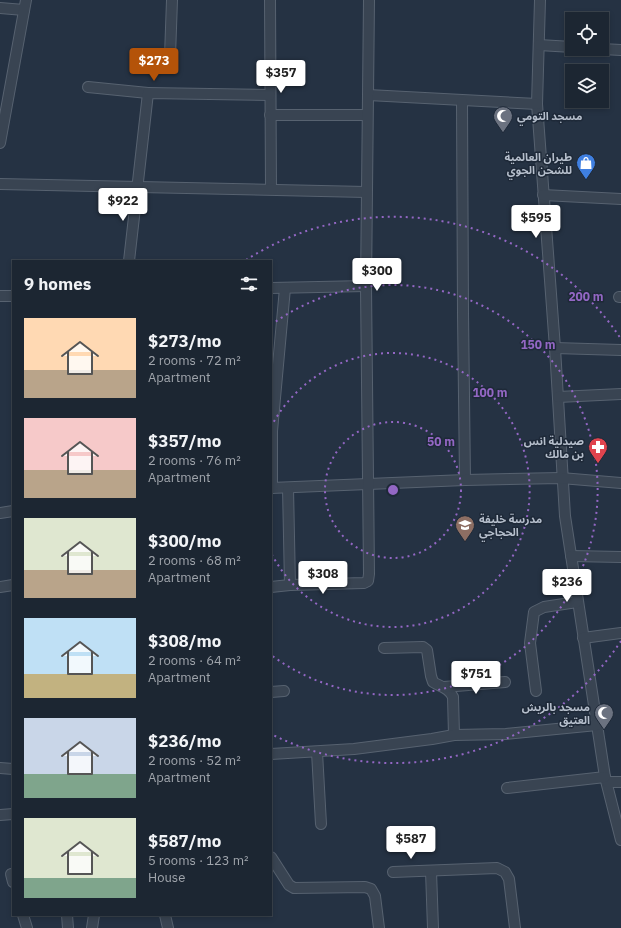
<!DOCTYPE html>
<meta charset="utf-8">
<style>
:root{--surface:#1c2632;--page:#29323e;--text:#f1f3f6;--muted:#a0a5ac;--line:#3a434d;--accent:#b45309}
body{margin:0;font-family:"IBM Plex Sans","Noto Sans Arabic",sans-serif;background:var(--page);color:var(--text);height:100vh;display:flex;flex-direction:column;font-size:15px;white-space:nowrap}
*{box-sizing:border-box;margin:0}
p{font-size:13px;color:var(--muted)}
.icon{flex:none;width:22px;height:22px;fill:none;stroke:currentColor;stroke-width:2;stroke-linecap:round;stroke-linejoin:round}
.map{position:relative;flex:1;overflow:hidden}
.side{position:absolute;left:12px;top:260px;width:260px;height:656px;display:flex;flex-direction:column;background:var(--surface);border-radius:0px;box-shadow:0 2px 6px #0003,0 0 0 1px var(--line)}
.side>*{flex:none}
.controls{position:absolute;left:565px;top:12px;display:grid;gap:8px}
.controls a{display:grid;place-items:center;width:44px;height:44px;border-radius:0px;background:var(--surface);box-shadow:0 2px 6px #0003,0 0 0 1px var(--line);font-size:20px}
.price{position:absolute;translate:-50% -34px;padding:0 9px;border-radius:4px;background:#fff;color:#222;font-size:13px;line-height:26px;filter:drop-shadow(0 1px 2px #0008)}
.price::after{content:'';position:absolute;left:50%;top:24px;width:12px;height:9px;margin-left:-6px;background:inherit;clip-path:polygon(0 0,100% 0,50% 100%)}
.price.on{background:var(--accent);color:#fff}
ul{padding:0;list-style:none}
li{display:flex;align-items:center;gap:12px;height:100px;padding:0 12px}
li span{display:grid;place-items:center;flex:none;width:112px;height:80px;border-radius:0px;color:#555}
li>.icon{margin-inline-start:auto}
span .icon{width:48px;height:48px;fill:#fffc;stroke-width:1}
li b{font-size:17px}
h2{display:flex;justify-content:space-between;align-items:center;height:48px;padding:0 12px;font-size:17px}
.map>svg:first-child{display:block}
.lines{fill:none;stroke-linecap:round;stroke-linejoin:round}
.minor-casing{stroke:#576270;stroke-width:12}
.minor{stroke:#394452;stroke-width:10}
.ring{fill:none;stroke:#9367c4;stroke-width:2;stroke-dasharray:2 4}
.labels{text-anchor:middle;stroke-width:3;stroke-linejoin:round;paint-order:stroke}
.poi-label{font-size:11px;font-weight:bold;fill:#b6bfcc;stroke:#1e2938;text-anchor:end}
.centre{fill:#9367c4;stroke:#1e2938;stroke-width:2}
.ring-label{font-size:12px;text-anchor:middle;font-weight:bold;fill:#9367c4;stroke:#1e2938;stroke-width:3;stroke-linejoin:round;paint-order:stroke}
</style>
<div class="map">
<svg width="621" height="928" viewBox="0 0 621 928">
<rect width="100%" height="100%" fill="#253243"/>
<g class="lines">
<defs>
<g id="minor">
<path d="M270,0L271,189"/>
<path d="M540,0L537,104L555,348L565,516L605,777L621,840"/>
<path d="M0,8L24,10"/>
<path d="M539,45L572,47"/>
<path d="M602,49L621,50"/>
<path d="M170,56L172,0"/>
<path d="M88,87L148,93"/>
<path d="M368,95L537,104"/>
<path d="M462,101L463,313L465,480"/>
<path d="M270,115H367"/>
<path d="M0,143L26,0"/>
<path d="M0,184L366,192"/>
<path d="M543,195L621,199"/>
<path d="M129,261L148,93L270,95"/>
<path d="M271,288L366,286"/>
<path d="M0,296H13"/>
<path d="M619,297H621"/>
<path d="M555,348L621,350"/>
<path d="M558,397L621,394"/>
<path d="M271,488L465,480L561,478L621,483"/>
<path d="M272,488V431L285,288"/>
<path d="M288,488L290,585"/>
<path d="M0,513L13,511"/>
<path d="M571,556L621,557"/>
<path d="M0,587L13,585"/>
<path d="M271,587L290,585L364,583L368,581L369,574L366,286L369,0"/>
<path d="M583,638L621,633"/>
<path d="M384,648L423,647L427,650L431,676L433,682C441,687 449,688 453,697L454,735"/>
<path d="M444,687L505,682"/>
<path d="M536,691L530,643L534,612L544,607L577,602"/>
<path d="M271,692L284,691"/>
<path d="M317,752L321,824"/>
<path d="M271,754L354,749L432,739L454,735L506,734L597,725"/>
<path d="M0,768L13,769"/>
<path d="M607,782H621"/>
<path d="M507,788L605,777"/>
<path d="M0,815L13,814"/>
<path d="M271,857L289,885L294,888L365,887L371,889L375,896L379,928"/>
<path d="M431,871L433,928"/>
<path d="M393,872L497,868L505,872L509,879L515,928"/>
<path d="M11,874L13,882"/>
<path d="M23,915L27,928"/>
<path d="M67,915L68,928"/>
<path d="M165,915L168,928"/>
<path d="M92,928L94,915"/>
</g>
</defs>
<use href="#minor" class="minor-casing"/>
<use href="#minor" class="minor"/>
</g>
<g class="ring">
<circle cx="393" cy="490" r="68"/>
<path d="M271 427A137 137 0 1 1 271 553"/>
<path d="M271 325A205 205 0 1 1 271 655"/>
<path d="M621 641A273 273 0 0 1 271 734M246 260A273 273 0 0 1 621 339"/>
</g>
<defs>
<symbol id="mosque-pin" viewBox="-11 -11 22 30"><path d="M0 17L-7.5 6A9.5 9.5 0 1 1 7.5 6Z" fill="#6b7280" stroke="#1e2938"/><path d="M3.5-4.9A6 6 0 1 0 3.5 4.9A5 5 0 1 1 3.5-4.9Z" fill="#fff"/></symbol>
<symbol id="shop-pin" viewBox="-11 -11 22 30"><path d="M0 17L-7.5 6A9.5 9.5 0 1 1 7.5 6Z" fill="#3f7fe0" stroke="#1e2938"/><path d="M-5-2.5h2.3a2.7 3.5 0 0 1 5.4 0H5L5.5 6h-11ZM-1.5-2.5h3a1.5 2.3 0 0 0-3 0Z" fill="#fff"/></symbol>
<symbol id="pharmacy-pin" viewBox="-11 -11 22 30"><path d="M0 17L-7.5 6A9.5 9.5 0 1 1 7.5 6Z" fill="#e0444e" stroke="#1e2938"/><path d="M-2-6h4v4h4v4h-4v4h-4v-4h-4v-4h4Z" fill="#fff"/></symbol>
<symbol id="school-pin" viewBox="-11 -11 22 30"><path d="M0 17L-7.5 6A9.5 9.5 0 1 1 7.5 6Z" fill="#8d6e63" stroke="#1e2938"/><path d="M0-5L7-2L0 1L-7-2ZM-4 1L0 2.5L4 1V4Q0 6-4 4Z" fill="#fff"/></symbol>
</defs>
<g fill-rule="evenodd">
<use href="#mosque-pin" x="492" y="105" width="22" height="30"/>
<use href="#shop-pin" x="575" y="152" width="22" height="30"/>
<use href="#pharmacy-pin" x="587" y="436" width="22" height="30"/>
<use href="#school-pin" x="454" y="514" width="22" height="30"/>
<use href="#mosque-pin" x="593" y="702" width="22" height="30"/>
</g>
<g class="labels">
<g class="poi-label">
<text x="517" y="120" text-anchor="start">مسجد التومي</text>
<text x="572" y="161">طيران العالمية<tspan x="572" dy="13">للشحن الجوي</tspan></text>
<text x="584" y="445">صيدلية انس<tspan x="584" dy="13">بن مالك</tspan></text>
<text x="479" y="523" text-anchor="start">مدرسة خليفة<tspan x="479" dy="13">الحجاجي</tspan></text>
<text x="590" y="711">مسجد بالريش<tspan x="590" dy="13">العتيق</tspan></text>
</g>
</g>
<circle cx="393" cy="490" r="6" class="centre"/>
<g class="ring-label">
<text x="586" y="301">200 m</text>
<text x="538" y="349">150 m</text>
<text x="490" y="397">100 m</text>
<text x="441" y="446">50 m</text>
</g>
</svg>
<div class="controls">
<a><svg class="icon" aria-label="locate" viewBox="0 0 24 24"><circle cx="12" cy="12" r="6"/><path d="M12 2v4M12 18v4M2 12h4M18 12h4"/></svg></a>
<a><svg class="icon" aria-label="layers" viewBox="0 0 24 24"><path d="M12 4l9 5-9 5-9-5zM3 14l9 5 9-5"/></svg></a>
</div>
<b class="price on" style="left:154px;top:82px">$273</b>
<b class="price" style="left:281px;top:94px">$357</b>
<b class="price" style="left:123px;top:222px">$922</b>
<b class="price" style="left:536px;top:239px">$595</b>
<b class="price" style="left:377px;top:292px">$300</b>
<b class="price" style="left:323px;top:595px">$308</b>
<b class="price" style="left:567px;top:603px">$236</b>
<b class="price" style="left:476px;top:695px">$751</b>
<b class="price" style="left:411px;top:860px">$587</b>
<section class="side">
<h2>9 homes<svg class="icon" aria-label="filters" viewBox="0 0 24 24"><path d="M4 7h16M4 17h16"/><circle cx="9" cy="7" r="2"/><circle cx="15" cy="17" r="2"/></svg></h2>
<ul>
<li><span style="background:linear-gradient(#ffd9b3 65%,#b9a48a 0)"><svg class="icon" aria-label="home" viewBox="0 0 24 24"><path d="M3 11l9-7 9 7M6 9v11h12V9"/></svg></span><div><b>$273/mo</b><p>2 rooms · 72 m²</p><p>Apartment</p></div></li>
<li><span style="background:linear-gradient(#f6c9c9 65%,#b9a48a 0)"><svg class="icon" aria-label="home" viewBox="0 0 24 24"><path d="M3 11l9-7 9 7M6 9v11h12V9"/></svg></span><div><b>$357/mo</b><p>2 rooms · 76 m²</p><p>Apartment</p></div></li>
<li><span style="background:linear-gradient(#dfe7d0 65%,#b9a48a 0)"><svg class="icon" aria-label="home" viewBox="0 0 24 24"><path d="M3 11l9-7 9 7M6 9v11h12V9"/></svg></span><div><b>$300/mo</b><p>2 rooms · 68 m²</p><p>Apartment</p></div></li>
<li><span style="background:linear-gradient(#bfe0f5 70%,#c2b280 0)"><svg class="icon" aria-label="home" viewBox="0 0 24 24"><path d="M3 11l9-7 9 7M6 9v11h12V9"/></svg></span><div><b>$308/mo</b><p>2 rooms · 64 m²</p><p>Apartment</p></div></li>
<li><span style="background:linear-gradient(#c9d6e8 70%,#7fa58c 0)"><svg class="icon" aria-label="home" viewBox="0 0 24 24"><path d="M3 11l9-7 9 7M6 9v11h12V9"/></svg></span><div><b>$236/mo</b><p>2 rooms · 52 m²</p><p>Apartment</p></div></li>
<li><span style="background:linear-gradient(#dfe7d0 75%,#7fa58c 0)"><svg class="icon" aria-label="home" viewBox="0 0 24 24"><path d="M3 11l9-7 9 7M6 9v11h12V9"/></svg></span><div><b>$587/mo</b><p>5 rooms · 123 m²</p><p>House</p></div></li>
</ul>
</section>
</div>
